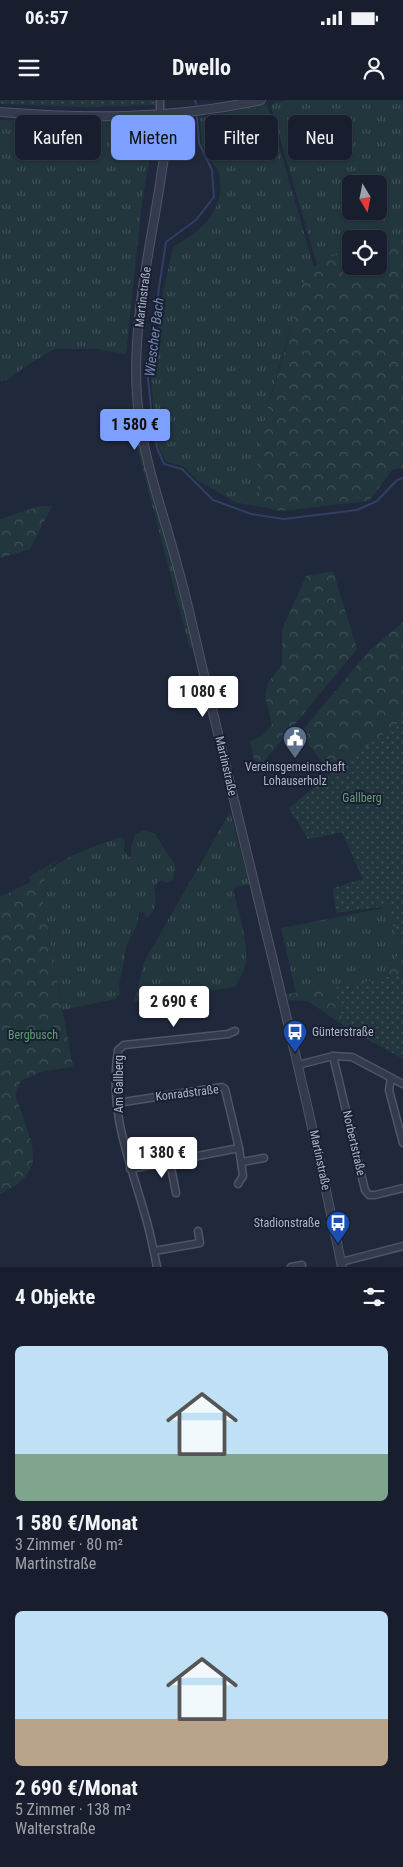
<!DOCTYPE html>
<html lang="de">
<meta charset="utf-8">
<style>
:root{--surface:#181e2d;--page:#212735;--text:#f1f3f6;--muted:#9fa2aa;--line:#363c49;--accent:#7d9fff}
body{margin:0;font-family:"Roboto Condensed",sans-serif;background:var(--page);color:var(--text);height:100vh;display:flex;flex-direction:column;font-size:19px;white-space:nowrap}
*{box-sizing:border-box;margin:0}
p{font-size:16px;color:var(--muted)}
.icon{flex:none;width:28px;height:28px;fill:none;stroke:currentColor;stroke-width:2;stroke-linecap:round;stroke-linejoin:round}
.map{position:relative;height:1167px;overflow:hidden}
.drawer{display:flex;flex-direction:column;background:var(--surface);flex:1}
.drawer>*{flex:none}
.top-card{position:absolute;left:15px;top:15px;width:374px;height:45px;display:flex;gap:10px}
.needle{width:32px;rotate:170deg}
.tools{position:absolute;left:342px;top:75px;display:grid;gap:10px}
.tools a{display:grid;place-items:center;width:45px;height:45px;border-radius:8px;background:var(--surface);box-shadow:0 1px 4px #0004,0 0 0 1px var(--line);font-size:25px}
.price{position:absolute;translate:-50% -42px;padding:0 11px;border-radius:5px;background:#fff;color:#222;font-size:16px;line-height:32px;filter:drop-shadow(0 1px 2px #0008)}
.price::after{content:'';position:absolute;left:50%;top:30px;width:15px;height:11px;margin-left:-8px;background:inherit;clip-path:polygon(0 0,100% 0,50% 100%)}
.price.current{background:var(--accent);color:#111}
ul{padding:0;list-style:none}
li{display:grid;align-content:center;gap:10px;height:265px;padding:0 15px}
li span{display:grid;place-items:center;height:155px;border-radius:8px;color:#555}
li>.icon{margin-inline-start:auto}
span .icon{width:90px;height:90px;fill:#fffc;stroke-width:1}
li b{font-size:21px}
h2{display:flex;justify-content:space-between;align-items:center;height:60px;padding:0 15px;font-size:21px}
.tag{padding:0 18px;border-radius:8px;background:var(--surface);box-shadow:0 1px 4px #0004,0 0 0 1px var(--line);font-size:18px;line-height:45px}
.tag.current{background:var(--accent);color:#111}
.status{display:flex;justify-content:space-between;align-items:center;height:35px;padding:0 25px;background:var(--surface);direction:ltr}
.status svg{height:14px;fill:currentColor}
header{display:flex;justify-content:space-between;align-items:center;height:65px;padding:0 15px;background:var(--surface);font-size:22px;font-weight:700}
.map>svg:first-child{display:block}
.grass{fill:url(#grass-tufts);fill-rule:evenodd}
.forest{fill:url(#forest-crowns)}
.park{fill:url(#park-dots)}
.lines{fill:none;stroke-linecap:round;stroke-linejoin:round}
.stream{stroke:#303f63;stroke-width:2}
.minor-casing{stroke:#4e5567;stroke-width:9}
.tertiary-casing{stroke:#4e5567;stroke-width:10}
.minor{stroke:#343b4c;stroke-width:6}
.tertiary{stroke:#343b4c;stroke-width:8}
.labels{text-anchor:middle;stroke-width:4;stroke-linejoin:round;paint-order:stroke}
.street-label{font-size:12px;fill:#aeb5c8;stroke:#192031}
.poi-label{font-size:12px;fill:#aeb5c8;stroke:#192031}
.park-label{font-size:12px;fill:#639b77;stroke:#192031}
.water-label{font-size:14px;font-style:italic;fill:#7487b3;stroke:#192031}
</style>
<div class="status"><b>06:57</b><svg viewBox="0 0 49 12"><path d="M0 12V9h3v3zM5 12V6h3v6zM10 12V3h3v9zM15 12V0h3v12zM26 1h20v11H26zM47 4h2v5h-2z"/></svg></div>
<header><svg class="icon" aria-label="menu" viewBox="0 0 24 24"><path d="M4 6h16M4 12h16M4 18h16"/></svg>Dwello<svg class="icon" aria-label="person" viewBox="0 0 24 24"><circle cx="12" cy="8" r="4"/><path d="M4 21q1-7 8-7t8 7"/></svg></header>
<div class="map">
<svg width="403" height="1167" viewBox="0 0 403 1167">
<defs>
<pattern id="grass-tufts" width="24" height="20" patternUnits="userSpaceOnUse" patternTransform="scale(1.25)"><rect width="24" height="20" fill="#22363d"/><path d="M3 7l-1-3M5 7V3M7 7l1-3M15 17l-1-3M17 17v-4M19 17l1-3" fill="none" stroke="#405158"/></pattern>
<pattern id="forest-crowns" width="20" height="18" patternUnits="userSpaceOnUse" patternTransform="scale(1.25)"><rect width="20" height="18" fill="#22363d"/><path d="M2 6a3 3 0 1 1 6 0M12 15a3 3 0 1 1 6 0" fill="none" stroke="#405158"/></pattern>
<pattern id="park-dots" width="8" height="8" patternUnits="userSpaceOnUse" patternTransform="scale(1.25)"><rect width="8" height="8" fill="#22363d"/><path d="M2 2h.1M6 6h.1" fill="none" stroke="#405158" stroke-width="1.8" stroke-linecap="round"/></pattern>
</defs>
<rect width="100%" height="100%" fill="#20283c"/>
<g class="grass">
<path d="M287,0H403V138L379,144V139H351V151L328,158L317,165L271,7L273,3ZM351,84H379V111H351Z"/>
<path d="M267,4L314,167C299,187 296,212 289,235C276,280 246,362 263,407L237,403L197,380L183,366L167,362L161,353L157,342L151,280L156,248L161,201L173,147C195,134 218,119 220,91C221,83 220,75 217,68C215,65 211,62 209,59C201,46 201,33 200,18Z"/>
<path d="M0,20L156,24L142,102L126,254L97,249H55L29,264L9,279L0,281Z"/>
<path d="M130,313L137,317L193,546L190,549L131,324Z"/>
<path d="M230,712L249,784L233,789C238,812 248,838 246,862C245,871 239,879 235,887L134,902L144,862Z"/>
<path d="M144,730L155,734L175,765L173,780L167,783L160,780L154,786C156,800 158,809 147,818L143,812H139L137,825L127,844L119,885L120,894L115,899L63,910L43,801L45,774C65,755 94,747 120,737L124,739L125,745L124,751L129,757L131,756V747L135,734Z"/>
<path d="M384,808L392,822L401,849L382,882L296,893L281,828Z"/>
</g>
<g class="forest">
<path d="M403,138V368L392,370L369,401L280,411L263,407C244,358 278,282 290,232C295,212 298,184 313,168C324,157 337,155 351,151V166H379V144Z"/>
<path d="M40,406H52L30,449L0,458V419Z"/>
<path d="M333,471L357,549L261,665L254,660L250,641L261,637L272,625L265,596L268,582L282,565V530L306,476Z"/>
<path d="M403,522V955L344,926L308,901L287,900L285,894L382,882L401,849L392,822L363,779L342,732L308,739L333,677L300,633L370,550Z"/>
<path d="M56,761L45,774L43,801L73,967L41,972L21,981C19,985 16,991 16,996C16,1001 21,1009 22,1014C36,1054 44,1073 0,1094V797L30,782L29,777Z"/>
</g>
<g class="park">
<path d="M0,0H156L155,5L87,7L0,4Z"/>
<path d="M403,619V844L388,806L336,813L333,788L363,779L342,732L308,739L289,708L330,674Z"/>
<path d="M403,874V959L344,926L335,888Z"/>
</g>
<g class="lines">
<g class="stream">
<path d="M195,0L196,4"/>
<path d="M197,16L199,43L212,70L214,97L196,120L166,142L157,201L148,279L152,317L157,348L164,364L182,369L213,400L251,414L284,419L357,410L377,401L397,380L403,378"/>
</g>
<defs>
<g id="minor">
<path d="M160,14V0"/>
<path d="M333,956L365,1090L369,1095H375L403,1088"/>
<path d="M298,965L333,956L352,957L403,984"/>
<path d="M391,978L389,990L403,1043"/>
<path d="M117,1003L222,987L225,989L239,1048L130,1069"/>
<path d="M170,1062L176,1093"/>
<path d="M242,1062L264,1058"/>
<path d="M238,1084L243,1076L239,1048"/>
<path d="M154,1151L200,1143L198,1131"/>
<path d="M341,1162L403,1146"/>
<path d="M157,1167C154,1152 151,1137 147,1122C131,1063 108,1014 118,950L124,945L228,934L235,931"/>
<path d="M291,1167L302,1165"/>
</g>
<g id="tertiary">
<path d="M0,12C88,19 175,19 261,0"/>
<path d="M169,14C168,38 163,61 160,84C149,154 132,226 137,296C140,341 154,386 167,429C177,463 186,497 194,532C243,744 299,954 342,1167"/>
</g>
</defs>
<use href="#minor" class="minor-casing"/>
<use href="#tertiary" class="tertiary-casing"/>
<use href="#minor" class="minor"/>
<use href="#tertiary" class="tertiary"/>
</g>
<defs>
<symbol id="civic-pin" viewBox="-11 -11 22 30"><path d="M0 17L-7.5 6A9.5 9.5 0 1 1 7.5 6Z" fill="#5c6f8a" stroke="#192031"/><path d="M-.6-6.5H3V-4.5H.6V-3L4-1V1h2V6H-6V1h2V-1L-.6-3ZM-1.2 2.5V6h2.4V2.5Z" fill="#fff"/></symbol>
<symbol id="bus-pin" viewBox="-11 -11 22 30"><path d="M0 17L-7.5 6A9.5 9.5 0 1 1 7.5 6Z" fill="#1a4fb4" stroke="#192031"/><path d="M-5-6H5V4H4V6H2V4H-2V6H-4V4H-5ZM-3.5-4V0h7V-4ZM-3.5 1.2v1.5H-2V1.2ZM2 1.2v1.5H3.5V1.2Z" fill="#fff"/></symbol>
</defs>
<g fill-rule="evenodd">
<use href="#civic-pin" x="281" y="624" width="28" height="38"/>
<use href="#bus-pin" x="281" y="918" width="28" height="38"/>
<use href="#bus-pin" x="324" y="1109" width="28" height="38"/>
</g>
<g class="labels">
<g class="street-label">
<text transform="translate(143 197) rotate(-83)" y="4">Martinstraße</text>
<text transform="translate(226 666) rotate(77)" y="4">Martinstraße</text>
<text transform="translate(119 984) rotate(-90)" y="4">Am Gallberg</text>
<text transform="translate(187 993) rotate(-7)" y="4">Konradstraße</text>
<text transform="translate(354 1043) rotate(77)" y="4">Norbertstraße</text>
<text transform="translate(320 1060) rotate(78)" y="4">Martinstraße</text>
</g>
<g class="poi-label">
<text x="295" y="671">Vereinsgemeinschaft<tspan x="295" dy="14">Lohauserholz</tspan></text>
<text x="312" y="936" text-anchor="start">Günterstraße</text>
<text x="320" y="1127" text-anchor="end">Stadionstraße</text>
</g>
<g class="park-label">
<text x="362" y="702">Gallberg</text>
<text x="33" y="939">Bergbusch</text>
</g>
<g class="water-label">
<text transform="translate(154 237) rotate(-83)" y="5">Wiescher Bach</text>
</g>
</g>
</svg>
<div class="tools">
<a><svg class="needle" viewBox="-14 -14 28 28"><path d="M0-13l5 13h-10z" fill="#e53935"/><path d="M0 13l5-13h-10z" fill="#9fa2aa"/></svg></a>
<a><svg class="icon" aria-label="locate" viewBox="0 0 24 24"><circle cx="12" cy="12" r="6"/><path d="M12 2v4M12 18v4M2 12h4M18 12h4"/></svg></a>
</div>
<b class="price current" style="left:135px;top:351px">1 580 €</b>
<b class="price" style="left:203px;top:618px">1 080 €</b>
<b class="price" style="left:174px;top:928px">2 690 €</b>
<b class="price" style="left:162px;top:1079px">1 380 €</b>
<div class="top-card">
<a class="tag">Kaufen</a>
<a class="tag current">Mieten</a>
<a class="tag">Filter</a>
<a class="tag">Neu</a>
</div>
</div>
<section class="drawer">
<h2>4 Objekte<svg class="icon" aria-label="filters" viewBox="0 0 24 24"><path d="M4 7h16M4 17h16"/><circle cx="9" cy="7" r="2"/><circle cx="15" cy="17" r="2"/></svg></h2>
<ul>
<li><span style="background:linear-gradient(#bfe0f5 70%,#7fa58c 0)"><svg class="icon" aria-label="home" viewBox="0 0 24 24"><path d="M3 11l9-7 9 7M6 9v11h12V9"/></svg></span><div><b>1 580 €/Monat</b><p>3 Zimmer · 80 m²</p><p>Martinstraße</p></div></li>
<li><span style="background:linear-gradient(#bfe0f5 70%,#b9a48a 0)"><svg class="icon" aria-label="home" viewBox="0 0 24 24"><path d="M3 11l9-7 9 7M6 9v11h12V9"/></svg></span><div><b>2 690 €/Monat</b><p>5 Zimmer · 138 m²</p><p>Walterstraße</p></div></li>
</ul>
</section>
